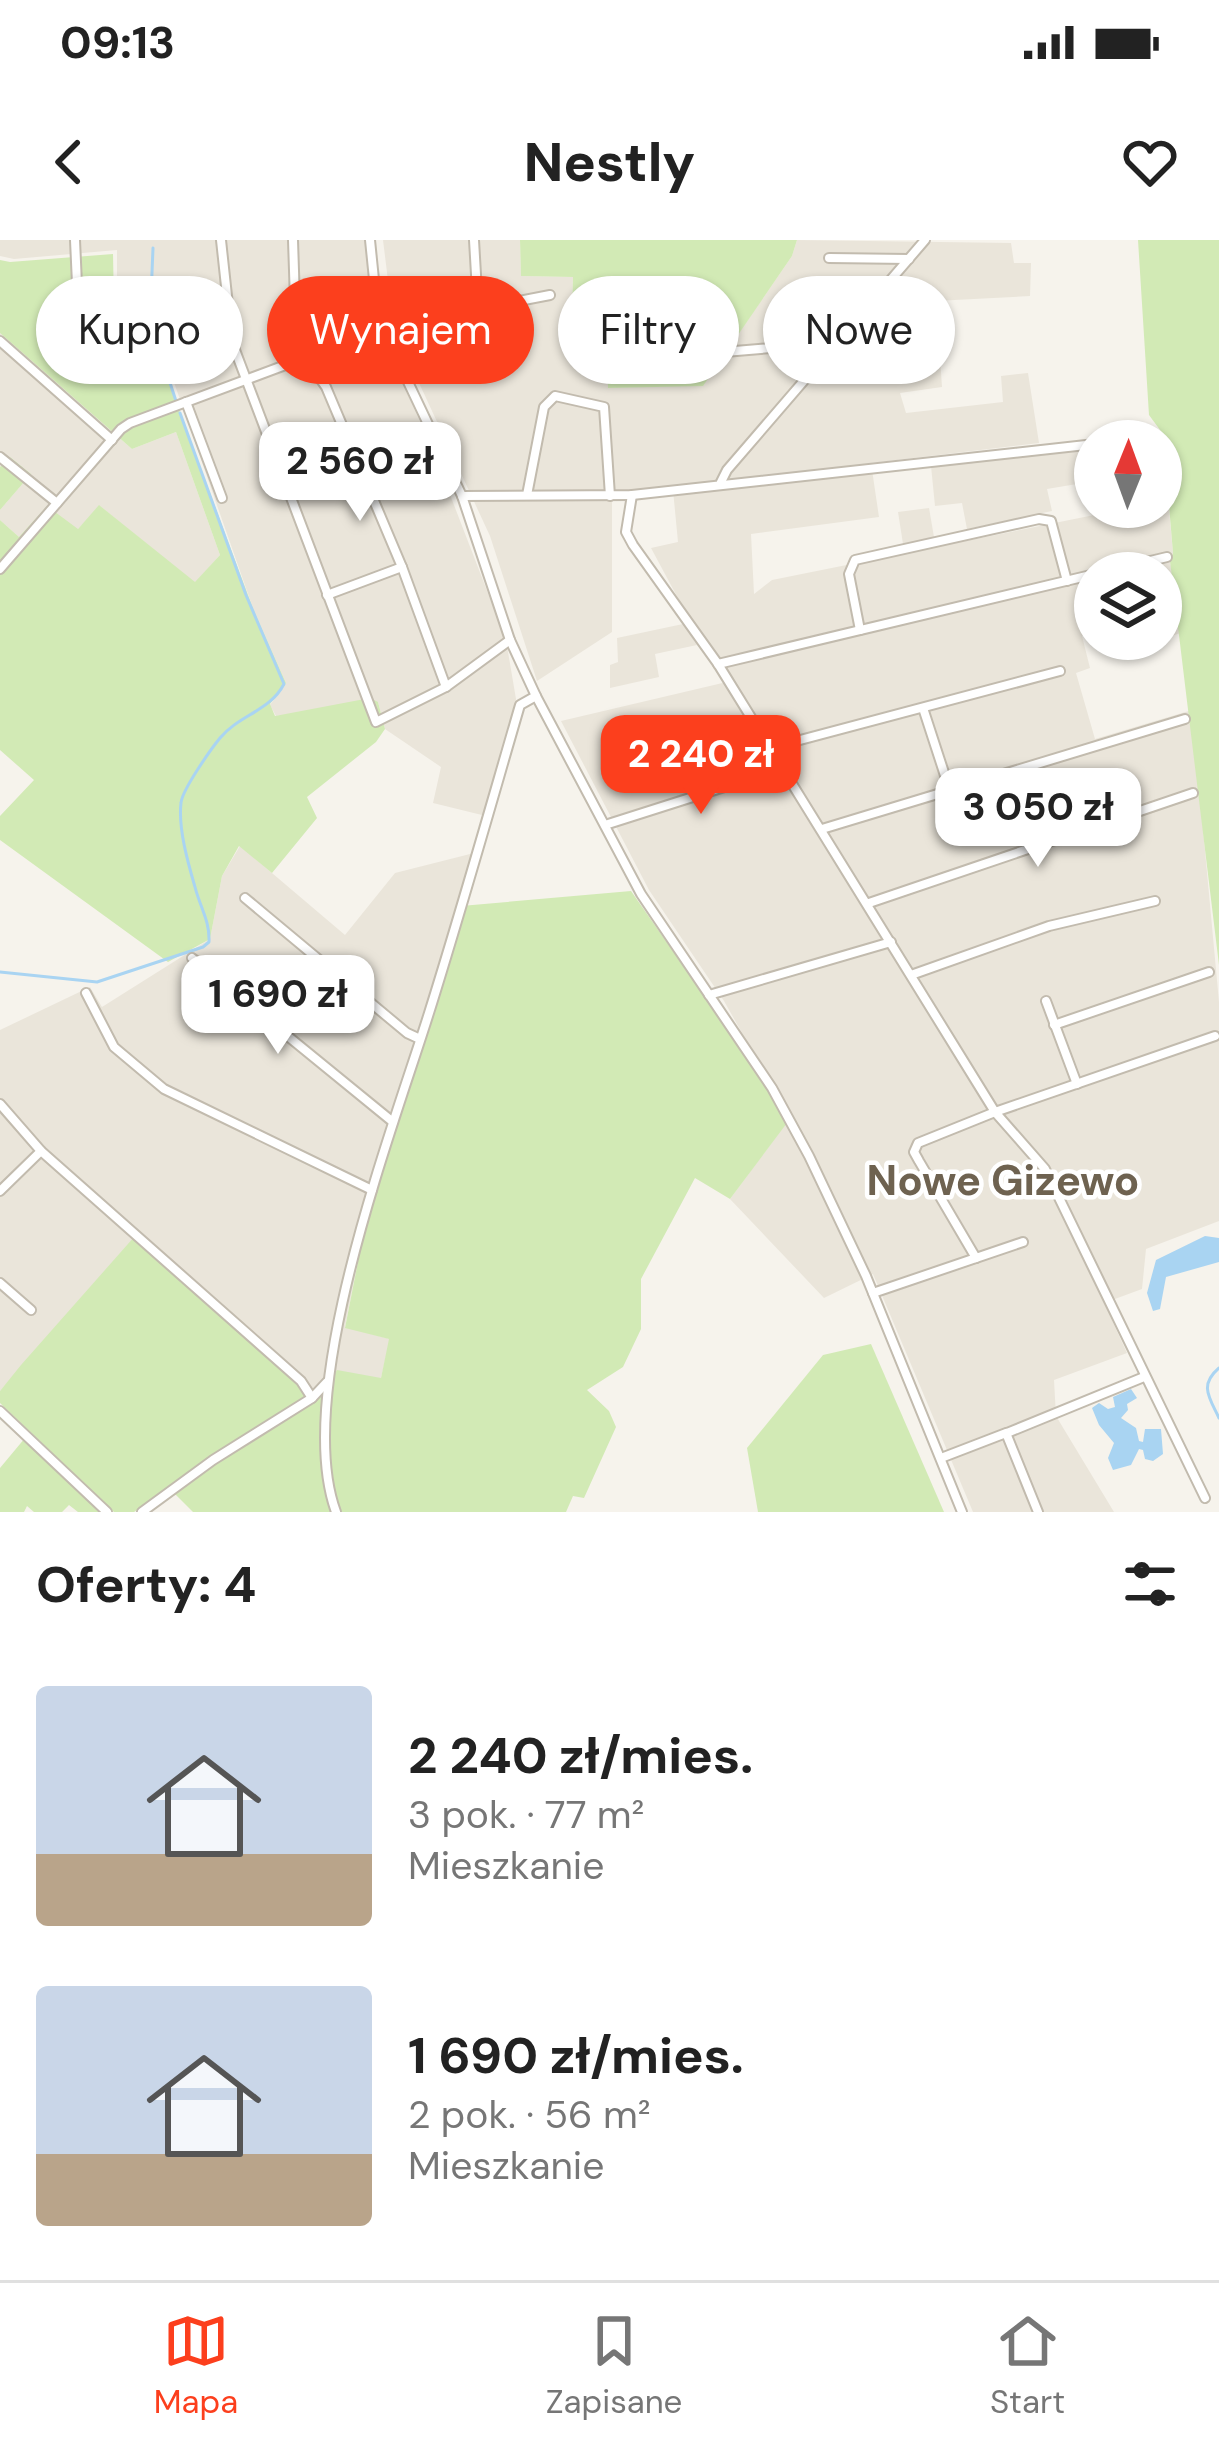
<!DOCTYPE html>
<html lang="pl">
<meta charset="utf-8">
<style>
:root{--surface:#fff;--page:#f6f6f6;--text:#222;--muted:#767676;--line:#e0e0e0;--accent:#fc3f1d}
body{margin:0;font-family:"DM Sans",sans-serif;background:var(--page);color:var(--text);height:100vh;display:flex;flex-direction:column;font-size:45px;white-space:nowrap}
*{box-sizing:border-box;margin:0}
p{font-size:39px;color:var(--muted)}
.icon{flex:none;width:66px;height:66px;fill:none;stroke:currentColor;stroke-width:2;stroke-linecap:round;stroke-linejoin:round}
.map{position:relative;height:1272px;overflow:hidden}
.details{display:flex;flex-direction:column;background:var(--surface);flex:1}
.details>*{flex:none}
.guide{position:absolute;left:36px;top:36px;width:1149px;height:108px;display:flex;gap:24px}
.needle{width:78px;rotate:1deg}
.tools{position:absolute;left:1074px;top:180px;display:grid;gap:24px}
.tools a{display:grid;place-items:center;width:108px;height:108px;border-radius:50%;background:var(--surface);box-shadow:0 3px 9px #0004;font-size:60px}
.price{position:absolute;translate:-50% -102px;padding:0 27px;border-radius:24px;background:#fff;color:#222;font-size:39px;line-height:78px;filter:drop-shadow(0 3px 6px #0008)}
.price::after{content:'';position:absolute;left:50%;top:72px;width:36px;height:27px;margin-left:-18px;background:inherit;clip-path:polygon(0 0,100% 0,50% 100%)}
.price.current{background:var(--accent);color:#fff}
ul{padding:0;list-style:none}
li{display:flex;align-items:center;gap:36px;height:300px;padding:0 36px}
li span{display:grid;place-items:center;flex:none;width:336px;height:240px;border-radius:12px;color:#555}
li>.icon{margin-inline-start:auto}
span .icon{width:144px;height:144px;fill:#fffc;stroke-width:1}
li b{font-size:51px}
h2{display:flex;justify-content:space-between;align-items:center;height:144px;padding:0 36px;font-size:51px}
.tag{padding:0 42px;border-radius:54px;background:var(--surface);box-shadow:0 3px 9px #0004;font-size:42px;line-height:108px}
.tag.current{background:var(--accent);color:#fff}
.status{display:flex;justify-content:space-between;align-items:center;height:84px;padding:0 60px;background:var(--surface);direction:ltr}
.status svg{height:33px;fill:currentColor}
header{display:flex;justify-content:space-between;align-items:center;height:156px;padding:0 36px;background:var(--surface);font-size:54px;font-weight:800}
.menu{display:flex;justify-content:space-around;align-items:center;height:168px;border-top:3px solid var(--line);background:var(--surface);font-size:33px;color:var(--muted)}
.menu a{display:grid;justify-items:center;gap:6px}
.menu .current{color:var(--accent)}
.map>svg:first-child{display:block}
.residential{fill:#eae5da}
.green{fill:#d2eab5}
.water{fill:#a9d4f2}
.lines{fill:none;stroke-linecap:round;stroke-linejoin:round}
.stream{stroke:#a9d4f2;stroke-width:3}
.minor-casing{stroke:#c2bbae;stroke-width:12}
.minor{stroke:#fff;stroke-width:8}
.labels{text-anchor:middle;stroke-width:9;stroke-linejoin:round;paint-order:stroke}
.quarter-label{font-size:42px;font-weight:bold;fill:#6e6250;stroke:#fff}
</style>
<div class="status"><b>09:13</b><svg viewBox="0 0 49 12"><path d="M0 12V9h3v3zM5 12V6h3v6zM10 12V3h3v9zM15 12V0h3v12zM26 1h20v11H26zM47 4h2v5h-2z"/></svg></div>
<header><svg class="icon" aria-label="back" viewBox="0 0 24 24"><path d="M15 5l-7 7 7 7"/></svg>Nestly<svg class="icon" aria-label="heart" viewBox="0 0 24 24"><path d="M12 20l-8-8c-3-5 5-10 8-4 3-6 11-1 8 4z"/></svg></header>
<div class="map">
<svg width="1219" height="1272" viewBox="0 0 1219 1272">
<rect width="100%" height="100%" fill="#f6f3ec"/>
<g class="residential">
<path d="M0,0H368L375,69L387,109L432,208L506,400L517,465L486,576L433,563L441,527L385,489L378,462L276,476L270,465L286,443L254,371L163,111L151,62L117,61V10L14,19L0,16Z"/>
<path d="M383,0H520L521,36L573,37L571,95H606L609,148L703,145L792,16L797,0L1011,3L1014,23H1031L1030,56L896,63L898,105L939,103L942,147L900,153L906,173L1003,162L1001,136L1028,133L1039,203L871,223L879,277L751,294L754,354L772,340L1134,267H1161V248L1167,247L1173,313L1170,321L1181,393L1130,408L1127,399H1161V333H1095V392L1082,396L1090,428L1076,433L1095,499L1192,470L1219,762V981L1146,1009L1142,1049L1104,1063L1127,1113L1054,1140L1056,1176L1114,1272H973L873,1034L824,1058L730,959L790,878L724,761L649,650L561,481L731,441L687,375L651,308L678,302L673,250L612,255V392L537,441L490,296L394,89Z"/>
<path d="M0,93L132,209L176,192L220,315L195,343L100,266L78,289L19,297L0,280V270L31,234L10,217L0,227Z"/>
<path d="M1095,210V241L1047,249L1052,271L967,289L962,263L935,266L931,226Z"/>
<path d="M929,268L934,297L903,304L898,272Z"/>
<path d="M683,384L697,405L655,414L659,437L610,448V425L618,422L617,398Z"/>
<path d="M240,606L345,695L395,633L478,612L372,950L345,1087L390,1099L381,1138L326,1148L313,1155L33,1114L0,1151V790L90,747L102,767L210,699L222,636Z"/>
</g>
<g class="green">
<path d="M520,0H797L792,16L703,146L608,148L606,96H571L573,37L521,36Z"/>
<path d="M1138,0H1219V725L1170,321L1173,313L1163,194L1149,175Z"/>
<path d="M113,14L114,64L141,68L254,371L286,443L270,464L275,476L370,458L378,462L385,489L376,502L307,557L317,578L272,633L239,606L222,636L210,699L168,722L0,600V576L34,540L0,510V280L19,297L47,266L78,289L99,265L195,342L220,315L176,192L132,209L0,93V20L10,22Z"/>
<path d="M10,217L31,234L0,270V227Z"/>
<path d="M631,651L790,879L730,959L695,938L641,1039V1089L623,1127L587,1150L609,1171L616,1187L584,1258L573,1256L566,1272H193L169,1248L134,1272H114L0,1163V1151L21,1125L135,996L313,1155L326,1148L337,1130L381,1138L389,1099L345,1088L372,950L461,666Z"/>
<path d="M871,1104L944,1272H758L747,1208L823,1115Z"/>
<path d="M25,1198L104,1272H78L69,1265L62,1272H34L27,1266L24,1272H0V1228Z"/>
</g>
<g class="water">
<path d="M1205,996L1219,998V1022L1166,1037L1160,1069L1153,1071L1147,1053L1156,1020Z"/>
<path d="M1131,1149L1137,1158L1127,1164L1128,1170L1121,1178L1136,1188L1139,1201L1143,1202L1145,1189H1161L1163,1214L1153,1221L1145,1219L1143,1210L1139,1209L1131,1225L1113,1230L1108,1218L1114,1203L1099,1185L1092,1168L1099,1163L1108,1169L1115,1167L1113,1157Z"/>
</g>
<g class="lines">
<g class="stream">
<path d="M153,8L150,82L176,161"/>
<path d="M0,732L97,742L203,707L209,702C210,681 200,667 195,647C188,623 178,588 181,563C182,550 211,509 220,498C239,475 270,471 284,444L246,355L180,173"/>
<path d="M1219,1128C1199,1145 1209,1157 1219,1178"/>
</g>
<defs>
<g id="minor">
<path d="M75,0L77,44"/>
<path d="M221,0L232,102L376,482L446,447"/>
<path d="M293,0L296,92L305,117L326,147L402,327L446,447L510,400"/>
<path d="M370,0L377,69L383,89L462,256L510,400L536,456L641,654L772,848L809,916L866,1036L962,1272"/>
<path d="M474,0L478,69"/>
<path d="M829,18L909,19"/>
<path d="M0,101L112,200"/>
<path d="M629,120L819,104L834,107"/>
<path d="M491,131C497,128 504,126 509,122C520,111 514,76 508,64"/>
<path d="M186,162L222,258"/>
<path d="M1128,201L1158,198"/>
<path d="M0,217L57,263"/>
<path d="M362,234L438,206"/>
<path d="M721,242L727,230L925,0"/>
<path d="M527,255L544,167L555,156L604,167L610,256"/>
<path d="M632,255L626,292L633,305L718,424L995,872L1045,929L1205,1258"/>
<path d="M462,256L632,255L1095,204"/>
<path d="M0,329L121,189L130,183L390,86L550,55"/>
<path d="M1100,333L1167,317"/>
<path d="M327,355L402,327"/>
<path d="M860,390L849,334L855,320L1039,279L1051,281L1067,341"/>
<path d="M718,424L1095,334"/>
<path d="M923,468L950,551"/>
<path d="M770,508L1060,431"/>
<path d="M605,585L784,528"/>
<path d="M822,589L1185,479"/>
<path d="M245,658L407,793L420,799"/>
<path d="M869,663L1193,553"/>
<path d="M192,718L393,882"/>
<path d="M911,735L1049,686L1155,661"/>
<path d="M86,753L114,807L164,849L372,950"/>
<path d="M709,755L891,702"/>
<path d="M1046,761L1077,844"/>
<path d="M1054,785L1209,732"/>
<path d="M0,864L41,911L301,1141L312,1158"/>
<path d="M0,951L41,911"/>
<path d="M976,1018L919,921L914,912L918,903L995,872L1215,796"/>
<path d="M0,1043L31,1070"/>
<path d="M873,1053L1023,1002"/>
<path d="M0,1171L107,1272"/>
<path d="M1007,1193L1144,1137"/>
<path d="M941,1218L1006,1193L1038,1272"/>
<path d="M142,1272L213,1220L312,1158L327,1142"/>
<path d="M336,1272C292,1153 391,894 429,773C461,671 490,568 520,465L536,456"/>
</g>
</defs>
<use href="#minor" class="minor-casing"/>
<use href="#minor" class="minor"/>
</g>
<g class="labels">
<g class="quarter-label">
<text x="1003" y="955">Nowe Gizewo</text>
</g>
</g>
</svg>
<div class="tools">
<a><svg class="needle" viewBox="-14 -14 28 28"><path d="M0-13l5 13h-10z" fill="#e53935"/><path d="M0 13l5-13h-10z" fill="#767676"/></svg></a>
<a><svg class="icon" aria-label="layers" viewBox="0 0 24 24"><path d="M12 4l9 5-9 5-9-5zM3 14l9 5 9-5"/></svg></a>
</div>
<b class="price" style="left:360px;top:284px">2 560 zł</b>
<b class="price current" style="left:701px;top:577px">2 240 zł</b>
<b class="price" style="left:1038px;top:630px">3 050 zł</b>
<b class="price" style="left:278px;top:817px">1 690 zł</b>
<div class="guide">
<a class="tag">Kupno</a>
<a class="tag current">Wynajem</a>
<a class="tag">Filtry</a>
<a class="tag">Nowe</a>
</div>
</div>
<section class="details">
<h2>Oferty: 4<svg class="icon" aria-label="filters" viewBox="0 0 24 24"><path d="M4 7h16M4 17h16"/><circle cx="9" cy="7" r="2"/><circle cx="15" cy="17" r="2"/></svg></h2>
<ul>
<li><span style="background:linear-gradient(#c9d6e8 70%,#b9a48a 0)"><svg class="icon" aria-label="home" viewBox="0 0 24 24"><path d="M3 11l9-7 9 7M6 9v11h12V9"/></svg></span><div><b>2 240 zł/mies.</b><p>3 pok. · 77 m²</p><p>Mieszkanie</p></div></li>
<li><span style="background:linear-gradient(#c9d6e8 70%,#b9a48a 0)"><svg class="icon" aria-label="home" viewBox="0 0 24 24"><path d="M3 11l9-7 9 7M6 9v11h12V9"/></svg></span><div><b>1 690 zł/mies.</b><p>2 pok. · 56 m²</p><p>Mieszkanie</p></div></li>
</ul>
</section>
<nav class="menu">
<a class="current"><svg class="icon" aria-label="map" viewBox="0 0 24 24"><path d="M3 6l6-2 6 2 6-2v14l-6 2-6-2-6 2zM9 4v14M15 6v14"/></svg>Mapa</a>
<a><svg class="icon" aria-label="saved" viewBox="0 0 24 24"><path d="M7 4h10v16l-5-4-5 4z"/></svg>Zapisane</a>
<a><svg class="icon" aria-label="home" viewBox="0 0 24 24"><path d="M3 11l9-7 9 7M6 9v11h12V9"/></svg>Start</a>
</nav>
